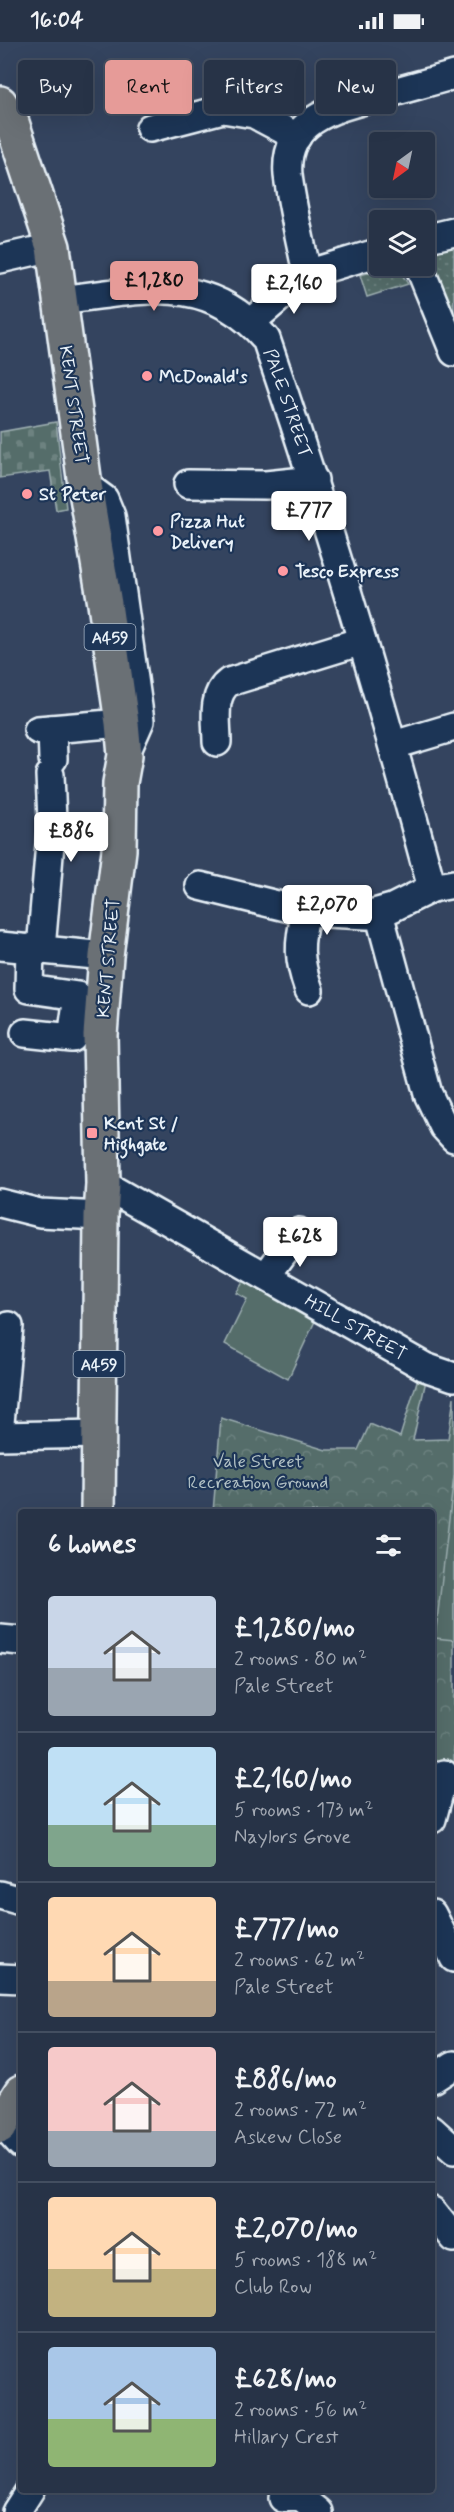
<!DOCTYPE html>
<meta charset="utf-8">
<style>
:root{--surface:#273347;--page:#333f52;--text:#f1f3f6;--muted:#a4aab4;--line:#434e60;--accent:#e69b98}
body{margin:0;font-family:Mynerve,sans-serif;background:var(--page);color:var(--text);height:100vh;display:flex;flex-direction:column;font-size:22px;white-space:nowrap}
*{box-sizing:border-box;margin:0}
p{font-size:20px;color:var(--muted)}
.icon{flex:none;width:33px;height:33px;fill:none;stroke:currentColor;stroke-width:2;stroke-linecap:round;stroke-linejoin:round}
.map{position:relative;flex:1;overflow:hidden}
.details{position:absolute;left:18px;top:1467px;width:417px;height:984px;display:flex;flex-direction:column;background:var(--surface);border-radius:6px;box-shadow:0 6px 24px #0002,0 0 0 2px var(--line)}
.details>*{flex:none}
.guide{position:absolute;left:18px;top:18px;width:418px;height:54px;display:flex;gap:12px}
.needle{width:39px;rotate:213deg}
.buttons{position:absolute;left:369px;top:90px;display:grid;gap:12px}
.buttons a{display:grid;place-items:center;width:66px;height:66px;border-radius:6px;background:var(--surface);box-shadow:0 6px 24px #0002,0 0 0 2px var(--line);font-size:30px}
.price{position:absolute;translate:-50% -51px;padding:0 14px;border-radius:6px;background:#fff;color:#222;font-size:20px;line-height:39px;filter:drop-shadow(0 2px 3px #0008)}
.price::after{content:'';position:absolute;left:50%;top:36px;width:18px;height:14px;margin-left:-9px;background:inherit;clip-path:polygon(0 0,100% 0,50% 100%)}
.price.on{background:var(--accent);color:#111}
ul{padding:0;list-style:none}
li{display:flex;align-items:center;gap:18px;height:150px;padding:0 30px}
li+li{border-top:2px solid var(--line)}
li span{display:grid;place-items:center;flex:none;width:168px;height:120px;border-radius:6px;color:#555}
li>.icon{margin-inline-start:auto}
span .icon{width:72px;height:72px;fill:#fffc;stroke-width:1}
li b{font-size:26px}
h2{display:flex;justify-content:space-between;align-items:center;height:72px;padding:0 30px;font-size:26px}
.pill{padding:0 21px;border-radius:6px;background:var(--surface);box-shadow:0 6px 24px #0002,0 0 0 2px var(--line);font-size:21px;line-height:54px}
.pill.on{background:var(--accent);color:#111}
.status{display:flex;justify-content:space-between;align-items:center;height:42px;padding:0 30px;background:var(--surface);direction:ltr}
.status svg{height:16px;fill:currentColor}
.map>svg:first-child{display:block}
.grass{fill:url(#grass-dots);stroke:#9eafb1;stroke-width:1.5}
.forest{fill:url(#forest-crowns);stroke:#9eafb1;stroke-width:1.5}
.cemetery{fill:url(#cemetery-stones);stroke:#9eafb1;stroke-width:1.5}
.garden{fill:#546d6a;stroke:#9eafb1;stroke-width:1.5}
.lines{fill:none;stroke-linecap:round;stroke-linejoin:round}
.minor-casing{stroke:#e8f1f8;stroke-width:32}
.major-casing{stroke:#e8f1f8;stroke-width:38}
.minor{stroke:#1d3557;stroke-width:27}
.major{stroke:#6b6f75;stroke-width:33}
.poi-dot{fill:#ff9aa2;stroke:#1d3557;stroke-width:2}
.labels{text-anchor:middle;stroke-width:4.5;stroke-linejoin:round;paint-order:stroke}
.shield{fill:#1d3557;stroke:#abb9c8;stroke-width:1.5}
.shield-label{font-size:16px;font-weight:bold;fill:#e8f1f8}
.poi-label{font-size:18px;font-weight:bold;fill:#e8f1f8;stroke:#1d3557;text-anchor:start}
.street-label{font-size:18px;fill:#e8f1f8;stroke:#1d3557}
.park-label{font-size:18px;fill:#b4c3c6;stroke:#1d3557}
</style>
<div class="status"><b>16:04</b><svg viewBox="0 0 49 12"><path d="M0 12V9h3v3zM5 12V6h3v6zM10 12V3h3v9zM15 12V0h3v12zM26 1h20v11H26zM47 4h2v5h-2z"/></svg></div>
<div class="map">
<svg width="454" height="2470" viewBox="0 0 454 2470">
<defs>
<pattern id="grass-dots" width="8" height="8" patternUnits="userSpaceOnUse" patternTransform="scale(1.5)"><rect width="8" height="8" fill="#546d6a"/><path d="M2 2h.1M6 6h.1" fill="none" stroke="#6d8280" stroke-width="1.8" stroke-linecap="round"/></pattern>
<pattern id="forest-crowns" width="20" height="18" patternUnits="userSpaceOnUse" patternTransform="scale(1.5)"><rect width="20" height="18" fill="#546d6a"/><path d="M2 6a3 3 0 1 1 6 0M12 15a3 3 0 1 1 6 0" fill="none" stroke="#6d8280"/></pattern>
<pattern id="cemetery-stones" width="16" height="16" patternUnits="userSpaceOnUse" patternTransform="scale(1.5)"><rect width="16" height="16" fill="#546d6a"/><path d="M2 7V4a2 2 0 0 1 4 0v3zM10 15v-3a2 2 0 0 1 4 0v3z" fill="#6d8280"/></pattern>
</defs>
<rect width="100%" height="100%" fill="#34445f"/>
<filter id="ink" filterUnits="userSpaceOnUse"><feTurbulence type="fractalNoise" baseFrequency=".0167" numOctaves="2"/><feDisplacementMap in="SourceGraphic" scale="12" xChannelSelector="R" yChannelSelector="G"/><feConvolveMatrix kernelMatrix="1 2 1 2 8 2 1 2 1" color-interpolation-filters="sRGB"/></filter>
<g filter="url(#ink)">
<g class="grass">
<path d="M454,202V282L430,217L438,204Z"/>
<path d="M387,226L400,229L408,242L367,255L360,233Z"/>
</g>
<path class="forest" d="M418,1336L426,1338L413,1398L448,1397L454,1355V1725L432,1721V1470H213L221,1376L326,1408H358L370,1382L400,1395Z"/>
<path class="cemetery" d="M56,380L66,466L56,468L50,429L0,436V390Z"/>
<g class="garden">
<path d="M244,1239L315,1279L288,1337L225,1302L247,1257L236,1251Z"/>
<path d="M454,1434V1598L435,1596Z"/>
</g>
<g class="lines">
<defs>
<g id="minor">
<path d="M150,86L223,67L254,72L297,95"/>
<path d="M424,197L454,190"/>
<path d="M0,217L53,205"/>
<path d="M419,224L454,310"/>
<path d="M307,232C301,200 292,166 288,133C283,75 340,65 383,53C407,46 430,40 454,33"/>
<path d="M60,258C140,249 206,228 266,297C328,478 382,661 432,846"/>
<path d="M251,280L307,232L380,210"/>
<path d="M188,442L266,443L314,438"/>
<path d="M85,443L104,457L111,474L140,679L125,713"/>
<path d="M52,687L53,717"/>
<path d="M38,688L122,681"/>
<path d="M217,700C217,680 211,653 229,640L362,599"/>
<path d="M394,703L454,685"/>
<path d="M200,844L306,870L367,873L392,866L432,846L454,842"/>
<path d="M306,870C298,902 298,917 309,948"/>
<path d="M379,871L428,1052L444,1085L454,1096"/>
<path d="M0,904L106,914"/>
<path d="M41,907L52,778L50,733"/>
<path d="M25,991L72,996L78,954L29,947L30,906"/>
<path d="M103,1142L425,1325L454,1335"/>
<path d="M0,1161L40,1171L101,1174"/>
<path d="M266,1234L299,1190"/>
<path d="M0,1381L9,1284"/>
<path d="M0,1394L99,1392"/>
<path d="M0,1597L21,1599"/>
<path d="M432,1777L444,1732"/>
<path d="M0,1853L21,1859"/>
<path d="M432,1872L454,1916"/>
<path d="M0,1936L21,1937"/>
<path d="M432,2037L454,2023"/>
<path d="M2,2081L21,2102"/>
<path d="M432,2088L454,2108"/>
<path d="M432,2169L454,2196"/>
<path d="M283,2456L299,2454L319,2470"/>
<path d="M16,2470L30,2448"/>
</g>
<g id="major">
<path d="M0,61L11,78L53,205L85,443L105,562L122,681L125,713L120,741L119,808L106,914L100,993L103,1142L101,1174L98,1470"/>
<path d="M0,2084L21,2050"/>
</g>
</defs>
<use href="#minor" class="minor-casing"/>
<use href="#major" class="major-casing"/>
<use href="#minor" class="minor"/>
<use href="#major" class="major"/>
</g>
</g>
<g class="poi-dot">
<circle cx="147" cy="334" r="6"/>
<circle cx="27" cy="452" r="6"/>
<circle cx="158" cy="489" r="6"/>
<circle cx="283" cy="529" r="6"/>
<rect x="86" y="1085" width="12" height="12" rx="3"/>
</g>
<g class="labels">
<g class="shield">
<rect x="84.5" y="582" width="51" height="26" rx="4.5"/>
<rect x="73.5" y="1309" width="51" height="26" rx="4.5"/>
</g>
<g class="shield-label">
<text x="110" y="601">A459</text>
<text x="99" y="1328">A459</text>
</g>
<g class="poi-label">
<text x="159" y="340">McDonald's</text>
<text x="39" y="458">St Peter</text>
<text x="170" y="485">Pizza Hut<tspan x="170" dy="21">Delivery</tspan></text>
<text x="295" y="535">Tesco Express</text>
<text x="104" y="1087">Kent St /<tspan x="104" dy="21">Highgate</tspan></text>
</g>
<g class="street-label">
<text transform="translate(288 361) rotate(71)" y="6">PALE STREET</text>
<text transform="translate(74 363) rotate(82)" y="6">KENT STREET</text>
<text transform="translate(108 916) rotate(-85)" y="6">KENT STREET</text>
<text transform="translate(356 1285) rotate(30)" y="6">HILL STREET</text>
</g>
<g class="park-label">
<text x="258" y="1425">Vale Street<tspan x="258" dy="21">Recreation Ground</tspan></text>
</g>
</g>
</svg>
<div class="buttons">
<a><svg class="needle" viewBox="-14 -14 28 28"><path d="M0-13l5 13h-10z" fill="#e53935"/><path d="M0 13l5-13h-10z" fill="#a4aab4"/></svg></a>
<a><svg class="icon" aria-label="layers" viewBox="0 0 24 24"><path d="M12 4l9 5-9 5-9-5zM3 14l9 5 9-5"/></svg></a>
</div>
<b class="price on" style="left:154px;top:270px">£1,280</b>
<b class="price" style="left:294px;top:273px">£2,160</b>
<b class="price" style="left:309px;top:500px">£777</b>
<b class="price" style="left:71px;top:821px">£886</b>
<b class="price" style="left:327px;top:894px">£2,070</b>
<b class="price" style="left:300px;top:1226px">£628</b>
<div class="guide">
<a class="pill">Buy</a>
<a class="pill on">Rent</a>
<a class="pill">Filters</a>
<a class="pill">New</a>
</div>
<section class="details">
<h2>6 homes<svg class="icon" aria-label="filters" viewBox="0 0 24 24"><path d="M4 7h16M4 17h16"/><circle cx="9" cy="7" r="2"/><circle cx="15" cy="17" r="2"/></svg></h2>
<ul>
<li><span style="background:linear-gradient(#c9d6e8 60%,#9aa5b1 0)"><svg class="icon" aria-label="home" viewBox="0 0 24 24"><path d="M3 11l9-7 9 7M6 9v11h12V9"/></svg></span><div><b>£1,280/mo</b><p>2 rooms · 80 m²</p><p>Pale Street</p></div></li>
<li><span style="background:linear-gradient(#bfe0f5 65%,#7fa58c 0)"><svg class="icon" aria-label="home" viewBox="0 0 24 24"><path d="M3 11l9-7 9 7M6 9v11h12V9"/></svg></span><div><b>£2,160/mo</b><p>5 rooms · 173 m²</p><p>Naylors Grove</p></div></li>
<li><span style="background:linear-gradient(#ffd9b3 70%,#b9a48a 0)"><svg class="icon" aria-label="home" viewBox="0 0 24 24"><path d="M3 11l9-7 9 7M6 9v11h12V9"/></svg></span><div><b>£777/mo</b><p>2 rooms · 62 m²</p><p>Pale Street</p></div></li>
<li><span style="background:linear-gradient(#f6c9c9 70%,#9aa5b1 0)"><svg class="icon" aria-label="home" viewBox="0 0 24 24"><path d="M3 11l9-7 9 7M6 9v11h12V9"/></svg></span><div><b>£886/mo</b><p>2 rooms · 72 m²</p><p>Askew Close</p></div></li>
<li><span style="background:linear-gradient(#ffd9b3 60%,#c2b280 0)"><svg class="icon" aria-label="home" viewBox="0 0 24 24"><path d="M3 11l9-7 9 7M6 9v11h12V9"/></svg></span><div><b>£2,070/mo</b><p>5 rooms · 188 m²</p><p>Club Row</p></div></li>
<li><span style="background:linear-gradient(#a9c7e8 60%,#8fb573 0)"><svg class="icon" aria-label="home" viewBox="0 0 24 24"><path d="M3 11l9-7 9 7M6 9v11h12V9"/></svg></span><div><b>£628/mo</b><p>2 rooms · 56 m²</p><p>Hillary Crest</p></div></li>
</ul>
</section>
</div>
